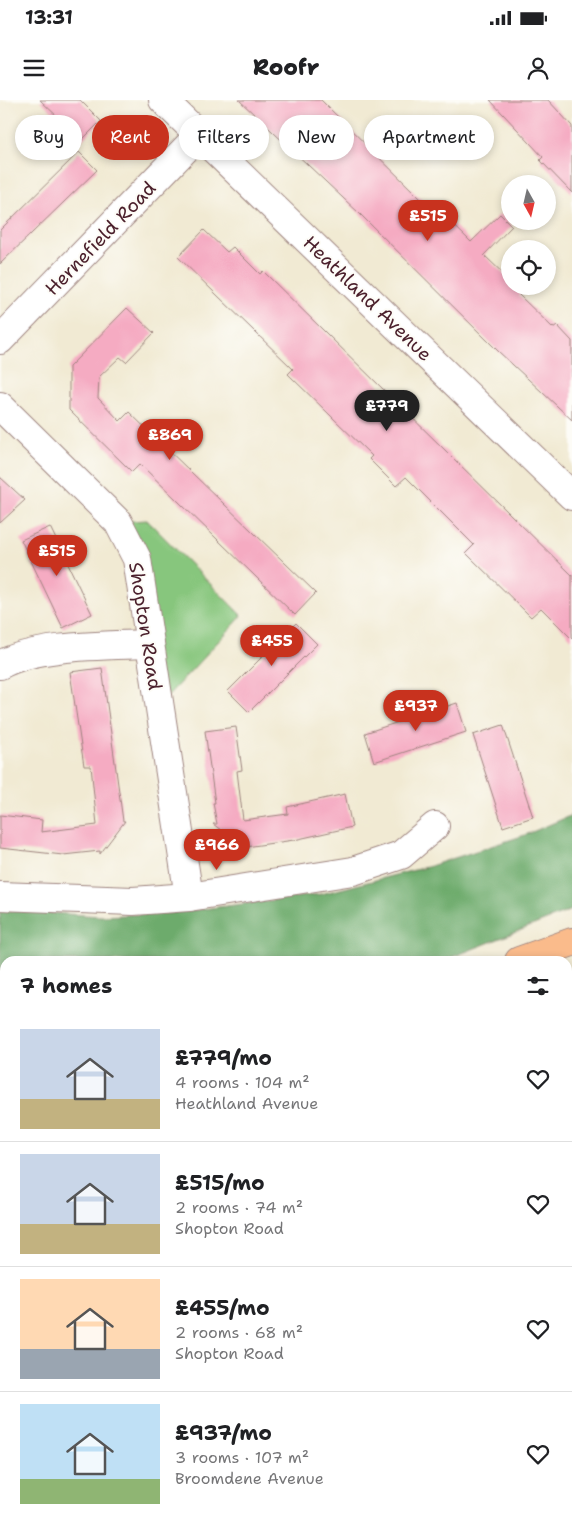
<!DOCTYPE html>
<meta charset="utf-8">
<style>
:root{--surface:#fff;--page:#f6f6f6;--text:#202124;--muted:#757577;--line:#e0e0e0;--accent:#c8321e}
body{margin:0;font-family:"Shantell Sans",sans-serif;background:var(--page);color:var(--text);height:100vh;display:flex;flex-direction:column;font-size:19px;white-space:nowrap}
*{box-sizing:border-box;margin:0}
p{font-size:16px;color:var(--muted)}
.icon{flex:none;width:28px;height:28px;fill:none;stroke:currentColor;stroke-width:2;stroke-linecap:round;stroke-linejoin:round}
.map{position:relative;flex:1;overflow:hidden}
.panel{position:absolute;left:0px;top:856px;width:572px;height:571px;display:flex;flex-direction:column;background:var(--surface);border-radius:15px 15px 0 0;box-shadow:0 2px 8px #0003}
.panel>*{flex:none}
.banner{position:absolute;left:15px;top:15px;width:542px;height:45px;display:flex;gap:10px}
.needle{width:32px;rotate:172deg}
.buttons{position:absolute;left:501px;top:75px;display:grid;gap:10px}
.buttons a{display:grid;place-items:center;width:55px;height:55px;border-radius:50%;background:var(--surface);box-shadow:0 2px 8px #0003;font-size:25px}
.price{position:absolute;translate:-50% -42px;padding:0 11px;border-radius:18px;background:var(--accent);color:#fff;font-size:16px;line-height:32px;filter:drop-shadow(0 1px 2px #0008)}
.price::after{content:'';position:absolute;left:50%;top:30px;width:15px;height:11px;margin-left:-8px;background:inherit;clip-path:polygon(0 0,100% 0,50% 100%)}
.price.on{background:#222;color:#fff}
ul{padding:0;list-style:none}
li{display:flex;align-items:center;gap:15px;height:125px;padding:0 20px}
li+li{border-top:1px solid var(--line)}
li span{display:grid;place-items:center;flex:none;width:140px;height:100px;border-radius:0px;color:#555}
li>.icon{margin-inline-start:auto}
span .icon{width:60px;height:60px;fill:#fffc;stroke-width:1}
li b{font-size:21px}
h2{display:flex;justify-content:space-between;align-items:center;height:60px;padding:0 20px;font-size:21px}
.tag{padding:0 18px;border-radius:22px;background:var(--surface);box-shadow:0 2px 8px #0003;font-size:18px;line-height:45px}
.tag.on{background:var(--accent);color:#fff}
.status{display:flex;justify-content:space-between;align-items:center;height:35px;padding:0 25px;background:var(--surface);direction:ltr}
.status svg{height:14px;fill:currentColor}
header{display:flex;justify-content:space-between;align-items:center;height:65px;padding:0 20px;background:var(--surface);font-size:22px;font-weight:800}
.map>svg:first-child{display:block}
.green{fill:#87c67d;stroke:#687254}
.forest{fill:#6dab6c;stroke:#5c654c}
.building{fill:#f5abc2}
.lines{fill:none;stroke-linecap:round;stroke-linejoin:round}
.minor-casing{stroke:#9e847f;stroke-width:30}
.major-casing{stroke:#9e847f;stroke-width:30}
.minor{stroke:#fff;stroke-width:28}
.major{stroke:#fabb8b;stroke-width:28}
.labels{text-anchor:middle;stroke-width:4;stroke-linejoin:round;paint-order:stroke}
.street-label{font-size:19px;fill:#4a1f2b;stroke:#fdfcf7}
</style>
<div class="status"><b>13:31</b><svg viewBox="0 0 49 12"><path d="M0 12V9h3v3zM5 12V6h3v6zM10 12V3h3v9zM15 12V0h3v12zM26 1h20v11H26zM47 4h2v5h-2z"/></svg></div>
<header><svg class="icon" aria-label="menu" viewBox="0 0 24 24"><path d="M4 6h16M4 12h16M4 18h16"/></svg>Roofr<svg class="icon" aria-label="person" viewBox="0 0 24 24"><circle cx="12" cy="8" r="4"/><path d="M4 21q1-7 8-7t8 7"/></svg></header>
<div class="map">
<svg width="572" height="1427" viewBox="0 0 572 1427">
<rect width="100%" height="100%" fill="#fdfcf7"/>
<filter id="ink" filterUnits="userSpaceOnUse"><feTurbulence type="fractalNoise" baseFrequency=".02" numOctaves="2"/><feDisplacementMap in="SourceGraphic" scale="10" xChannelSelector="R" yChannelSelector="G"/><feConvolveMatrix kernelMatrix="1 2 1 2 8 2 1 2 1" color-interpolation-filters="sRGB"/></filter>
<filter id="wash" filterUnits="userSpaceOnUse"><feTurbulence type="fractalNoise" baseFrequency=".0096" numOctaves="4" result="noise"/><feDisplacementMap in="SourceGraphic" scale="20" xChannelSelector="R" yChannelSelector="G"/><feGaussianBlur stdDeviation="1.12" result="paint"/><feColorMatrix in="noise" values="0 0 0 0 0 0 0 0 0 0 0 0 0 0 0 0 0 1.4 0 .05"/><feComposite in="paint" operator="in"/></filter>
<g filter="url(#wash)">
<rect width="100%" height="100%" fill="#f1ead3"/>
<g class="green">
<path d="M147,420L242,516L159,605L118,422Z"/>
<path d="M572,1074V1427H538L546,1423L568,1422V1080Z"/>
<path d="M266,1423L388,1422L391,1427H261Z"/>
</g>
<g class="forest">
<path d="M572,715V810L442,861H5V907L0,906V810L101,816L171,813L321,794L430,766L525,735Z"/>
<path d="M572,1095V1197L568,1188V1100Z"/>
</g>
<g id="blocks">
<g class="building">
<path d="M40,0H80L101,21L82,40Z"/>
<path d="M239,0H321L425,103L428,100L471,142L500,114L512,126L484,155L510,180V186H516L522,192L519,195L553,228L557,225L572,241V320L498,251L360,114Z"/>
<path d="M490,0H548L572,26V93L540,60L543,57Z"/>
<path d="M79,52L97,70L0,164V130Z"/>
<path d="M204,130L227,152L233,147L260,174L263,171L572,475V539L541,508L531,517L466,453L474,445L406,377L396,386L369,359L372,356L288,274L293,269L178,157Z"/>
<path d="M127,208L154,233L126,262L120,257L99,277L98,298L120,321L129,312L316,493L295,515L140,364L132,372L69,310V267Z"/>
<path d="M0,377L25,400L0,423Z"/>
<path d="M50,427L92,514L63,528L21,440Z"/>
<path d="M296,523L317,544L249,612L228,591Z"/>
<path d="M102,568L123,721H125L100,754V751L63,755L0,748V715L42,720L41,732L97,725L91,666H84L70,572Z"/>
<path d="M457,603L466,632L374,662L365,633Z"/>
<path d="M503,625L533,717L503,727L473,635Z"/>
<path d="M236,627L242,670L237,671L243,720L288,714L287,707L345,694L352,727L294,740L246,747V749L213,724H217L213,703H215L205,631Z"/>
</g>
</g>
</g>
<g filter="url(#ink)">
<use href="#blocks" fill-opacity="0" stroke="#9e847f" stroke-width="1"/>
<g class="lines">
<defs>
<g id="minor">
<path d="M163,0L572,396"/>
<path d="M0,240L199,35"/>
<path d="M0,306L118,422L137,459L189,797"/>
<path d="M0,565C37,544 107,546 150,544"/>
<path d="M0,796L133,801L189,797L353,771L401,755L435,726"/>
<path d="M0,1161L5,1163"/>
</g>
<g id="major">
<path d="M519,861L572,842"/>
<path d="M0,925H5"/>
</g>
</defs>
<use href="#minor" class="minor-casing"/>
<use href="#major" class="major-casing"/>
<use href="#minor" class="minor"/>
<use href="#major" class="major"/>
</g>
</g>
<g class="labels">
<g class="street-label">
<text transform="translate(100 138) rotate(-46)" y="7">Hernefield Road</text>
<text transform="translate(368 198) rotate(44)" y="7">Heathland Avenue</text>
<text transform="translate(146 526) rotate(81)" y="7">Shopton Road</text>
</g>
</g>
</svg>
<div class="buttons">
<a><svg class="needle" viewBox="-14 -14 28 28"><path d="M0-13l5 13h-10z" fill="#e53935"/><path d="M0 13l5-13h-10z" fill="#757577"/></svg></a>
<a><svg class="icon" aria-label="locate" viewBox="0 0 24 24"><circle cx="12" cy="12" r="6"/><path d="M12 2v4M12 18v4M2 12h4M18 12h4"/></svg></a>
</div>
<b class="price" style="left:428px;top:142px">£515</b>
<b class="price on" style="left:387px;top:332px">£779</b>
<b class="price" style="left:170px;top:361px">£869</b>
<b class="price" style="left:57px;top:477px">£515</b>
<b class="price" style="left:272px;top:567px">£455</b>
<b class="price" style="left:416px;top:632px">£937</b>
<b class="price" style="left:217px;top:771px">£966</b>
<div class="banner">
<a class="tag">Buy</a>
<a class="tag on">Rent</a>
<a class="tag">Filters</a>
<a class="tag">New</a>
<a class="tag">Apartment</a>
</div>
<section class="panel">
<h2>7 homes<svg class="icon" aria-label="filters" viewBox="0 0 24 24"><path d="M4 7h16M4 17h16"/><circle cx="9" cy="7" r="2"/><circle cx="15" cy="17" r="2"/></svg></h2>
<ul>
<li><span style="background:linear-gradient(#c9d6e8 70%,#c2b280 0)"><svg class="icon" aria-label="home" viewBox="0 0 24 24"><path d="M3 11l9-7 9 7M6 9v11h12V9"/></svg></span><div><b>£779/mo</b><p>4 rooms · 104 m²</p><p>Heathland Avenue</p></div><svg class="icon" aria-label="heart" viewBox="0 0 24 24"><path d="M12 20l-8-8c-3-5 5-10 8-4 3-6 11-1 8 4z"/></svg></li>
<li><span style="background:linear-gradient(#c9d6e8 70%,#c2b280 0)"><svg class="icon" aria-label="home" viewBox="0 0 24 24"><path d="M3 11l9-7 9 7M6 9v11h12V9"/></svg></span><div><b>£515/mo</b><p>2 rooms · 74 m²</p><p>Shopton Road</p></div><svg class="icon" aria-label="heart" viewBox="0 0 24 24"><path d="M12 20l-8-8c-3-5 5-10 8-4 3-6 11-1 8 4z"/></svg></li>
<li><span style="background:linear-gradient(#ffd9b3 70%,#9aa5b1 0)"><svg class="icon" aria-label="home" viewBox="0 0 24 24"><path d="M3 11l9-7 9 7M6 9v11h12V9"/></svg></span><div><b>£455/mo</b><p>2 rooms · 68 m²</p><p>Shopton Road</p></div><svg class="icon" aria-label="heart" viewBox="0 0 24 24"><path d="M12 20l-8-8c-3-5 5-10 8-4 3-6 11-1 8 4z"/></svg></li>
<li><span style="background:linear-gradient(#bfe0f5 75%,#8fb573 0)"><svg class="icon" aria-label="home" viewBox="0 0 24 24"><path d="M3 11l9-7 9 7M6 9v11h12V9"/></svg></span><div><b>£937/mo</b><p>3 rooms · 107 m²</p><p>Broomdene Avenue</p></div><svg class="icon" aria-label="heart" viewBox="0 0 24 24"><path d="M12 20l-8-8c-3-5 5-10 8-4 3-6 11-1 8 4z"/></svg></li>
</ul>
</section>
</div>
